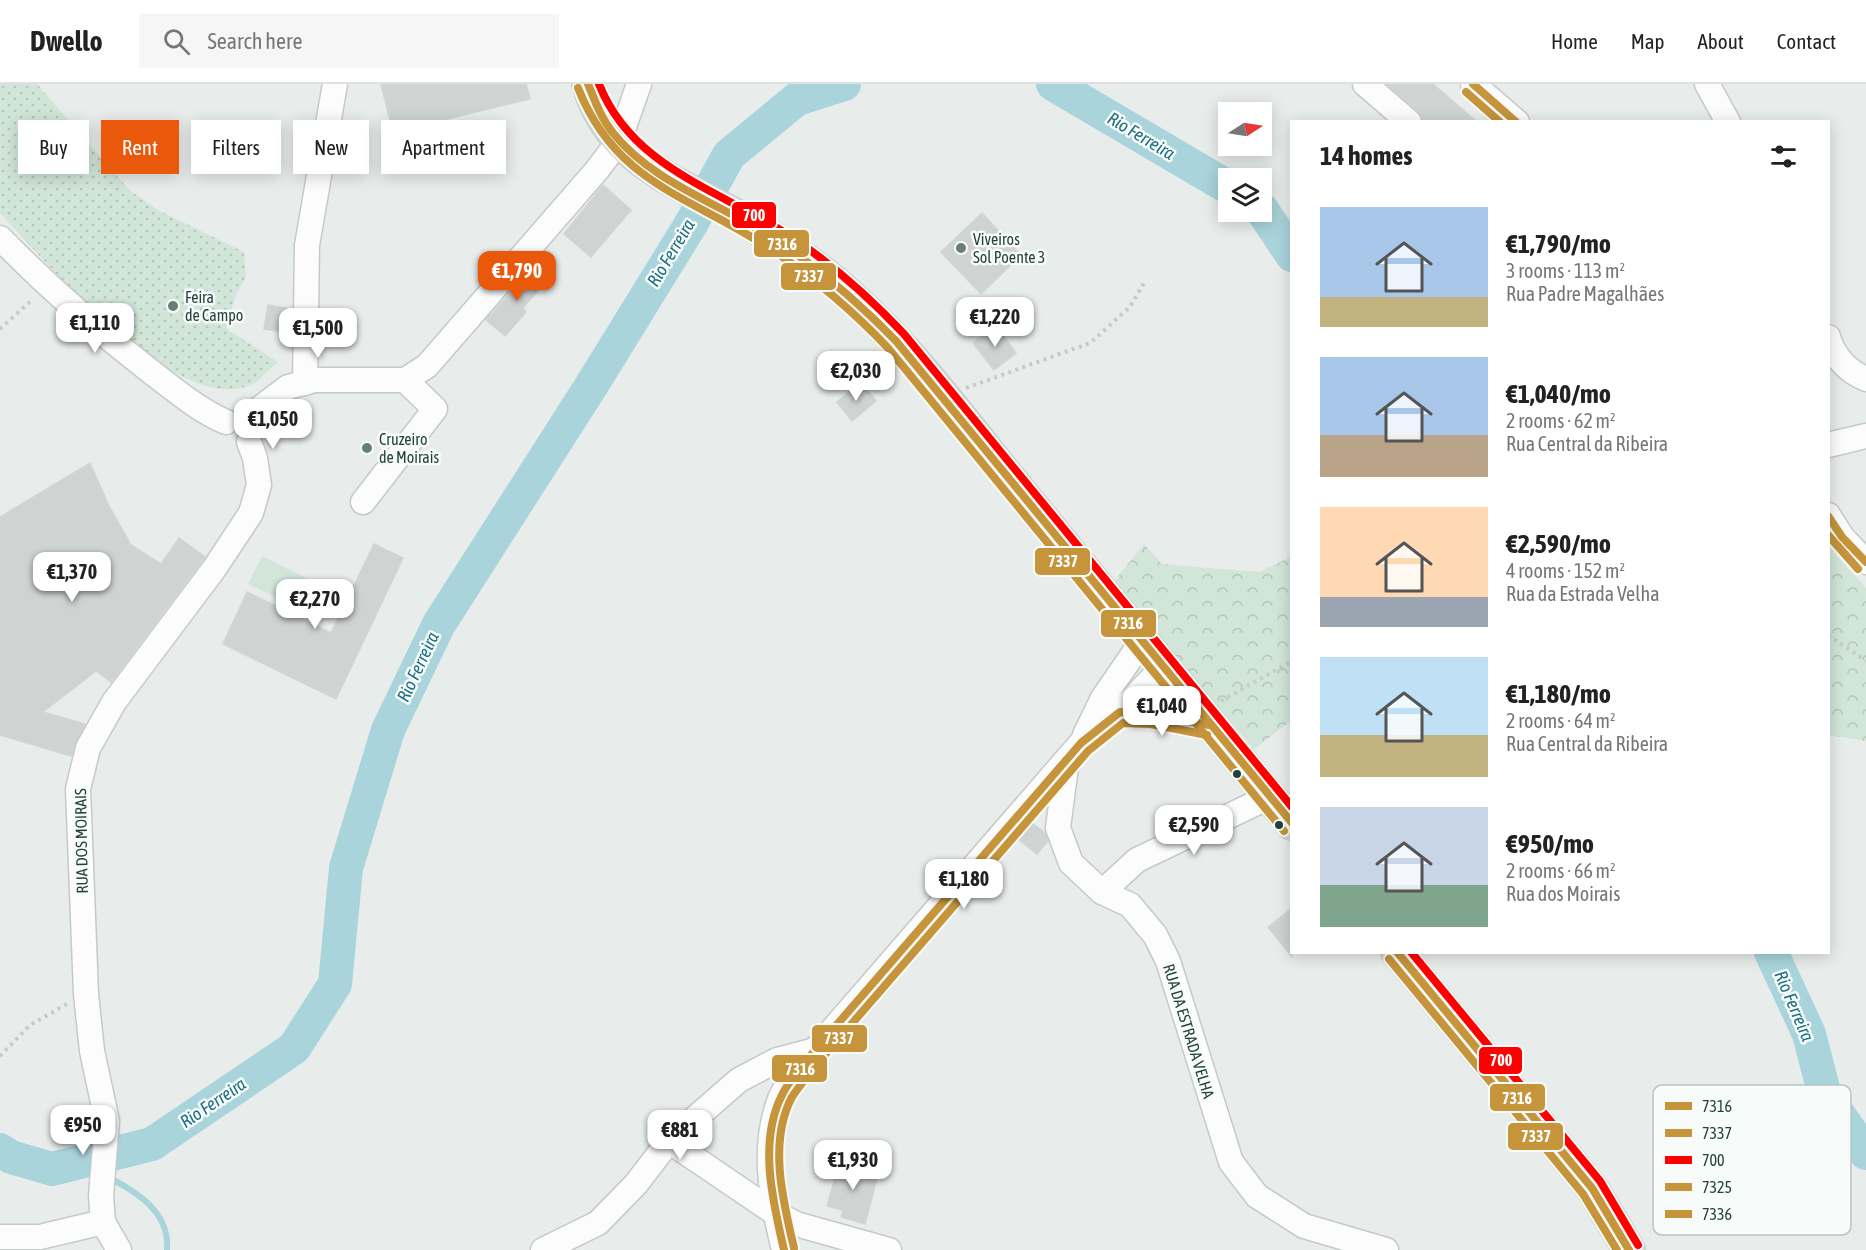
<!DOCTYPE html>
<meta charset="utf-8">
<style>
:root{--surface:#fff;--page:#f6f6f6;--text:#222;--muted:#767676;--line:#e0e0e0;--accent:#ea580c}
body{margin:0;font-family:"Asap Condensed",sans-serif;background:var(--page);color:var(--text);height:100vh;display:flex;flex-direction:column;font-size:22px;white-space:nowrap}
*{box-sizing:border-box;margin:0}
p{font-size:20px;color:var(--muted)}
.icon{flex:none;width:33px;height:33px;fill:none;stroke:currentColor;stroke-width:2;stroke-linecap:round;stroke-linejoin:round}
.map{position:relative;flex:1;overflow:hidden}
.drawer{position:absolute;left:1290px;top:36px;width:540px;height:834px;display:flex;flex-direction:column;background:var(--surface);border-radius:0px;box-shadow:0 3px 15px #0003}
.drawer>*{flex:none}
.top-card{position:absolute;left:18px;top:36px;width:570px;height:54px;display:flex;gap:12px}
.needle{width:39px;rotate:78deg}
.fabs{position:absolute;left:1218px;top:18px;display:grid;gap:12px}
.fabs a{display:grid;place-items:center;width:54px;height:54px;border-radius:0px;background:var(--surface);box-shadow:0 3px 15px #0003;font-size:30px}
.price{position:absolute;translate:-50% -51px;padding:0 14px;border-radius:12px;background:#fff;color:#222;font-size:20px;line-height:39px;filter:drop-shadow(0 2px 3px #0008)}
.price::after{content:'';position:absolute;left:50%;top:36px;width:18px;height:14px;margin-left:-9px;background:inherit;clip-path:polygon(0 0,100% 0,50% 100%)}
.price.current{background:var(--accent);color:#fff}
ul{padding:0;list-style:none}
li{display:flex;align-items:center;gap:18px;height:150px;padding:0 30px}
li span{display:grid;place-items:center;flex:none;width:168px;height:120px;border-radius:0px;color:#555}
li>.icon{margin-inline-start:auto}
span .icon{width:72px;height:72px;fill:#fffc;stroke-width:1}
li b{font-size:26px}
h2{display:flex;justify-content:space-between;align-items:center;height:72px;padding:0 30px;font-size:26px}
.pill{padding:0 21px;border-radius:0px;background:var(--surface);box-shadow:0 3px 15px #0003;font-size:21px;line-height:54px}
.pill.current{background:var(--accent);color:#fff}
header{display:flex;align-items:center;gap:36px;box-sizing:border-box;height:84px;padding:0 30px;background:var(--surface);border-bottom:2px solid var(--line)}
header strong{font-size:28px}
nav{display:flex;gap:33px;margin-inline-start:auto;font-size:21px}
.search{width:420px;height:54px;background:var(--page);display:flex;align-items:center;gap:15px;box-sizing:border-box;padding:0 21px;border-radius:0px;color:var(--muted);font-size:22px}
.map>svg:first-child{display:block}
.grass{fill:url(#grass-dots)}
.forest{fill:url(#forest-crowns)}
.pitch{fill:#d1e6d8}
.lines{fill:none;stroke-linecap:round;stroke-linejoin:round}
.stream{stroke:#a9d4db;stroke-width:6}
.river{stroke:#a9d4db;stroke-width:34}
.building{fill:#cfd4d2;stroke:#d1d6d4;stroke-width:1.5}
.minor-casing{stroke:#c5cac8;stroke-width:27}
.major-casing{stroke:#c3ccc9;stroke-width:34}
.path{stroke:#c3ccca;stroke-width:4;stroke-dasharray:3 4.5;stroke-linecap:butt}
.minor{stroke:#fcfcfc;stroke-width:24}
.major{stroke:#cfd7d5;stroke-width:32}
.bus-1-casing{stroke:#f7fbf9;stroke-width:12}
.bus-2-casing{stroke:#f7fbf9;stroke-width:12}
.bus-3-casing{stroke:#f7fbf9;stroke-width:12}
.bus-4-casing{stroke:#f7fbf9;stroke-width:12}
.bus-5-casing{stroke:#f7fbf9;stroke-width:12}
.bus-1{stroke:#c5943b;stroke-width:8}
.bus-2{stroke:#c5943b;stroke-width:8}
.bus-3{stroke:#f00;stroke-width:8}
.bus-4{stroke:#c5943b;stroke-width:8}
.bus-5{stroke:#c5943b;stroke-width:8}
.poi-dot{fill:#697e78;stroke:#f7fbf9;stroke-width:2}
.bus-dot{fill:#24423a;stroke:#f7fbf9;stroke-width:2}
.labels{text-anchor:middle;stroke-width:5;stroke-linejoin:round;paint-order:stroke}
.poi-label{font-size:16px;fill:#24423a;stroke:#f7fbf9;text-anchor:start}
.street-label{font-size:16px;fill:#24423a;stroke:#f7fbf9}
.water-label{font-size:18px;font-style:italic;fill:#1c6f80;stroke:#f7fbf9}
.key{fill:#f7fbf9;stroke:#b8c4c0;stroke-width:1.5}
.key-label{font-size:16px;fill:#24423a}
.line-badge{stroke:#f7fbf9;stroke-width:2}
.badge-label{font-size:16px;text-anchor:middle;font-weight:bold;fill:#fff}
</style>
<header>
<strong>Dwello</strong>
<div class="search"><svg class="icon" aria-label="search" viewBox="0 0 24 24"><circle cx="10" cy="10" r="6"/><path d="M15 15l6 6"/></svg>Search here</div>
<nav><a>Home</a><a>Map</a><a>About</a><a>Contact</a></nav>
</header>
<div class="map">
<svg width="1866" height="1166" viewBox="0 0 1866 1166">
<defs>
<pattern id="grass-dots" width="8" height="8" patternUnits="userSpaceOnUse" patternTransform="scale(1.5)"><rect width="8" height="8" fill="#d1e6d8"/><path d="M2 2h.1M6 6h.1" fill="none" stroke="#b3c6ba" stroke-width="1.8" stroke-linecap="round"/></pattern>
<pattern id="forest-crowns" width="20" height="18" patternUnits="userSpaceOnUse" patternTransform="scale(1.5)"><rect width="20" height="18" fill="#d1e6d8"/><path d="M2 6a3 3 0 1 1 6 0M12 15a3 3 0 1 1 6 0" fill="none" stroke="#b3c6ba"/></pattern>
</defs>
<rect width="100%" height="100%" fill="#e8edeb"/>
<path class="grass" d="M0,0H37L129,106L160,127L244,168L246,193L235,213L227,245L278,278C270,285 260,297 250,301C177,333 45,177 0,129Z"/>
<g class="forest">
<path d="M1144,460L1162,480L1259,488L1291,473V637L1254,665L1112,500Z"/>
<path d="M1828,462L1866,504V657L1829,651Z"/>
</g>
<path class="pitch" d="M262,472L326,504L313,531L248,500Z"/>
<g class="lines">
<g class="stream">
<path d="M52,1085L98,1091"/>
<path d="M108,1093C137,1108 170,1128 167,1166"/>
</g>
<g class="river">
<path d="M1053,0L1228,103"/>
<path d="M1262,126L1292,171"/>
<path d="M1771,868L1809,950L1825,1012L1866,1069"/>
<path d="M0,1066L11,1073L52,1085L152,1060L294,964L335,900L346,784L388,646L439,540L593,299L691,140L729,71L797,15L844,0"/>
</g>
</g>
<g class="building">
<path d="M381,0H526L530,15L393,48Z"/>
<path d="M1387,0H1433L1477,38H1424L1418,27Z"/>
<path d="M603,101L631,126L591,173L564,150Z"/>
<path d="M982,129L1021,171L981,210L941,168Z"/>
<path d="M534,183L548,195L523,224L526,228L505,252L486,236Z"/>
<path d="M268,221L291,225L287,249L264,245Z"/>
<path d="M996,242L1016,269L994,286L973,259Z"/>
<path d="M861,298L876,317L852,337L837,318Z"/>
<path d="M90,379L109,422L131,461L161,480L179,454L205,473L111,598L96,587L43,628L85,640L71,672L0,651V433Z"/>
<path d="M374,460L403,474L336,615L223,560L247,508L331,549Z"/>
<path d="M1031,738L1045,749L1048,757L1037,770L1017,754Z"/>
<path d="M1292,824V873L1268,843Z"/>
<path d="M840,1076L879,1087L865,1140L841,1133L843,1126L827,1122Z"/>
</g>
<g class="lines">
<defs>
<g id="minor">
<path d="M1365,0L1409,38"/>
<path d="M1473,0L1517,38"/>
<path d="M1707,0L1728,38"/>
<path d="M0,154C47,202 97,246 150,287C175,306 198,326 226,338"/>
<path d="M1828,253C1834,272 1847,287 1866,295"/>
<path d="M405,296L427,282L597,86L619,57L639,0"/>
<path d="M305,299L307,161L335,0"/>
<path d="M255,328L288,303L315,296H405L435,325L363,418"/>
<path d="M1828,361L1866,352"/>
<path d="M1828,431L1842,453L1866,478"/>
<path d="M1120,628L1152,630L1209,641"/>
<path d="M1085,651L1103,614L1143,556"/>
<path d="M1067,675L1058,744L1071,779L1102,808L1130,821L1155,851L1168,877L1231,1078L1257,1112L1304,1142L1386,1166"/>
<path d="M1102,808L1137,776L1269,713"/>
<path d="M669,1057L775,1129L796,1140L889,1166"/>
<path d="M0,1153H40L103,1138"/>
<path d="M119,1166L103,1138L101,1112L107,1037L92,967L86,910L78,705L88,664L114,618L214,485L251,429L259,401L255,374L249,358"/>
<path d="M543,1166L598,1139L636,1100L669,1057L739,996L777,976L815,966"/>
<path d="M784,1166C772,1117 761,1064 780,1015C787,998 804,981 815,966L1081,659L1120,628L1164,582"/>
</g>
<g id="major">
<path d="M588,0C610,77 681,100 743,135C769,151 797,169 821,187C893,243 949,319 1006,390C1102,506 1196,624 1292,740"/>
<path d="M1397,868L1592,1104L1629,1166"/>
</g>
</defs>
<use href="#minor" class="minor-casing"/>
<use href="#major" class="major-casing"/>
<g class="path">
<path d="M0,245L33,215"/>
<path d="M966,304L1090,259L1130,223L1145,197"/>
<path d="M1828,551L1866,577"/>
<path d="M1221,617L1292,577"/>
<path d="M0,972L30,941L67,920"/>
</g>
<use href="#minor" class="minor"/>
<use href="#major" class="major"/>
<defs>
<g id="bus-1">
<path d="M588,0C595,17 601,34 613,49C653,99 721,120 773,154C819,184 858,218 896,257L1292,739"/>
<path d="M1397,868L1592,1104L1629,1166"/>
<path d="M784,1166C773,1118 758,1058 782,1011C790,994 804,981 815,966L1081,659L1120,628L1152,630L1209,641"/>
</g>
<g id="bus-2">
<path d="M578,4C616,99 687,111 766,162C811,191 851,225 888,264L1284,747"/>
<path d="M1389,875L1583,1110L1617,1166"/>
<path d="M794,1164C783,1117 768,1058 792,1013C801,999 813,986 823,973L1088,667L1123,639L1151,640L1207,651"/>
</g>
<g id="bus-3">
<path d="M599,0C632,84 720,106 790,152C832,180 869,213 904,250L1292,723"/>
<path d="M1411,868L1600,1097L1638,1161"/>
</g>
<g id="bus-4">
<path d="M1473,0L1516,38"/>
<path d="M1828,432L1842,453L1866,478"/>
</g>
<g id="bus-5">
<path d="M1466,8L1500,38"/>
<path d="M1828,451L1858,485"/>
</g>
</defs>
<use href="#bus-1" class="bus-1-casing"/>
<use href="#bus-2" class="bus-2-casing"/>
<use href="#bus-3" class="bus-3-casing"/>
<use href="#bus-4" class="bus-4-casing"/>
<use href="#bus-5" class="bus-5-casing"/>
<use href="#bus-1" class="bus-1"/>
<use href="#bus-2" class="bus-2"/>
<use href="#bus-3" class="bus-3"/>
<use href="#bus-4" class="bus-4"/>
<use href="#bus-5" class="bus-5"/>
</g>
<g class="poi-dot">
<circle cx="961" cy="164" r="6"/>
<circle cx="173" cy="222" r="6"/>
<circle cx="367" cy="364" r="6"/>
</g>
<g class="bus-dot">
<circle cx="1237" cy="690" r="5"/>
<circle cx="1279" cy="741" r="5"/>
</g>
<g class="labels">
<g class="poi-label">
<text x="973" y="161">Viveiros<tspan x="973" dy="18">Sol Poente 3</tspan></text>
<text x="185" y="219">Feira<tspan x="185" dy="18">de Campo</tspan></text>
<text x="379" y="361">Cruzeiro<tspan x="379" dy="18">de Moirais</tspan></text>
</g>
<g class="street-label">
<text transform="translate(81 757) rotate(-91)" y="6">RUA DOS MOIRAIS</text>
<text transform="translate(1189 947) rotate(73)" y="6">RUA DA ESTRADA VELHA</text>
</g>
<g class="water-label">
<text transform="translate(1141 52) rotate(31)" y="6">Rio Ferreira</text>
<text transform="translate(671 169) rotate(-59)" y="6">Rio Ferreira</text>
<text transform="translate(418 583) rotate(-65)" y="6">Rio Ferreira</text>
<text transform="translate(1794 922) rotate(67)" y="6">Rio Ferreira</text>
<text transform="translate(213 1019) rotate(-34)" y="6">Rio Ferreira</text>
</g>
</g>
<rect x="1653" y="1001" width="198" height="150" rx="9" class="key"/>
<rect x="1665" y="1018" width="27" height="8" fill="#c5943b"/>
<rect x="1665" y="1045" width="27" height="8" fill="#c5943b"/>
<rect x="1665" y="1072" width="27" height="8" fill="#f00"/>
<rect x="1665" y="1099" width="27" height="8" fill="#c5943b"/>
<rect x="1665" y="1126" width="27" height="8" fill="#c5943b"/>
<g class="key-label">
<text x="1702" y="1028">7316</text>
<text x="1702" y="1055">7337</text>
<text x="1702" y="1082">700</text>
<text x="1702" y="1109">7325</text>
<text x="1702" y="1136">7336</text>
</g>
<g class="line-badge">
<rect x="731" y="117" width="46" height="28" rx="6" fill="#f00"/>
<rect x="753" y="145" width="57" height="29" rx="6" fill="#c5943b"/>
<rect x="780" y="178" width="57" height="29" rx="6" fill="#c5943b"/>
<rect x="1034" y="463" width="57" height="29" rx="6" fill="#c5943b"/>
<rect x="1100" y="525" width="57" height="29" rx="6" fill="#c5943b"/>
<rect x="811" y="940" width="57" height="29" rx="6" fill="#c5943b"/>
<rect x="1478" y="962" width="45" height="29" rx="6" fill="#f00"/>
<rect x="771" y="970" width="57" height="29" rx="6" fill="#c5943b"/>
<rect x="1489" y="999" width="57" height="29" rx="6" fill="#c5943b"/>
<rect x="1507" y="1038" width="57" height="29" rx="6" fill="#c5943b"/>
</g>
<g class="badge-label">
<text x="754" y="137">700</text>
<text x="782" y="166">7316</text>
<text x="809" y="198">7337</text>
<text x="1063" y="483">7337</text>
<text x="1128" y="545">7316</text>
<text x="839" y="960">7337</text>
<text x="1501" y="982">700</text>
<text x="800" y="991">7316</text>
<text x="1517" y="1020">7316</text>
<text x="1536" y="1058">7337</text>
</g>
</svg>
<div class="fabs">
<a><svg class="needle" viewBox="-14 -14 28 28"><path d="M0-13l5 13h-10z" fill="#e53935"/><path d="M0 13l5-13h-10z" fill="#767676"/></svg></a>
<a><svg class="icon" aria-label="layers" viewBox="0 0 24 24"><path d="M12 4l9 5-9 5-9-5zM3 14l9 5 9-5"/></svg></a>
</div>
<b class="price current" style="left:517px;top:218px">€1,790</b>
<b class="price" style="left:995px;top:264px">€1,220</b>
<b class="price" style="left:95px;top:270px">€1,110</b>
<b class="price" style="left:318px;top:275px">€1,500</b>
<b class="price" style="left:856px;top:318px">€2,030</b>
<b class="price" style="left:273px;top:366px">€1,050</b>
<b class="price" style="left:72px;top:519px">€1,370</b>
<b class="price" style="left:315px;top:546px">€2,270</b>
<b class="price" style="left:1162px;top:653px">€1,040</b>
<b class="price" style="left:1194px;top:772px">€2,590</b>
<b class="price" style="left:964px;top:826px">€1,180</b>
<b class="price" style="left:83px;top:1072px">€950</b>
<b class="price" style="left:680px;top:1077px">€881</b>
<b class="price" style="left:853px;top:1107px">€1,930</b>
<div class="top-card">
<a class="pill">Buy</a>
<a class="pill current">Rent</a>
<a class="pill">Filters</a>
<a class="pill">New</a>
<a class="pill">Apartment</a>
</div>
<section class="drawer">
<h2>14 homes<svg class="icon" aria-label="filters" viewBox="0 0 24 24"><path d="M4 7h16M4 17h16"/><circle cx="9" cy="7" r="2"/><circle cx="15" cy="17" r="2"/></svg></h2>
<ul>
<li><span style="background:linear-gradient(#a9c7e8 75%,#c2b280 0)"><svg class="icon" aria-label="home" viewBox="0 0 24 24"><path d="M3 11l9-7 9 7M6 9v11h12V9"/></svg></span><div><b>€1,790/mo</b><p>3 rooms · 113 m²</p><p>Rua Padre Magalhães</p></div></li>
<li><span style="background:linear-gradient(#a9c7e8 65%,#b9a48a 0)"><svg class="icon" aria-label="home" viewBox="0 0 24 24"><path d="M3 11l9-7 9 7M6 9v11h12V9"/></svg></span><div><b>€1,040/mo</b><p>2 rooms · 62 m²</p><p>Rua Central da Ribeira</p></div></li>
<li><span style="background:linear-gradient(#ffd9b3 75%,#9aa5b1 0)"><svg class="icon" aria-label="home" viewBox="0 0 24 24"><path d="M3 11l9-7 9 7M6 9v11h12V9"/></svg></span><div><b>€2,590/mo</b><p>4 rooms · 152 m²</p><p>Rua da Estrada Velha</p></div></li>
<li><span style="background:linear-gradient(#bfe0f5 65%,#c2b280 0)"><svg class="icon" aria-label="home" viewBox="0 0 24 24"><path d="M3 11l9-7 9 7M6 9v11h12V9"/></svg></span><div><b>€1,180/mo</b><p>2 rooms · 64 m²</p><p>Rua Central da Ribeira</p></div></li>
<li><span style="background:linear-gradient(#c9d6e8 65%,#7fa58c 0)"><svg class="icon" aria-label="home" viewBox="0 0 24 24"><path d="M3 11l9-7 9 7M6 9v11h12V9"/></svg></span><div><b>€950/mo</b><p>2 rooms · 66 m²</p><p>Rua dos Moirais</p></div></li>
</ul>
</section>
</div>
